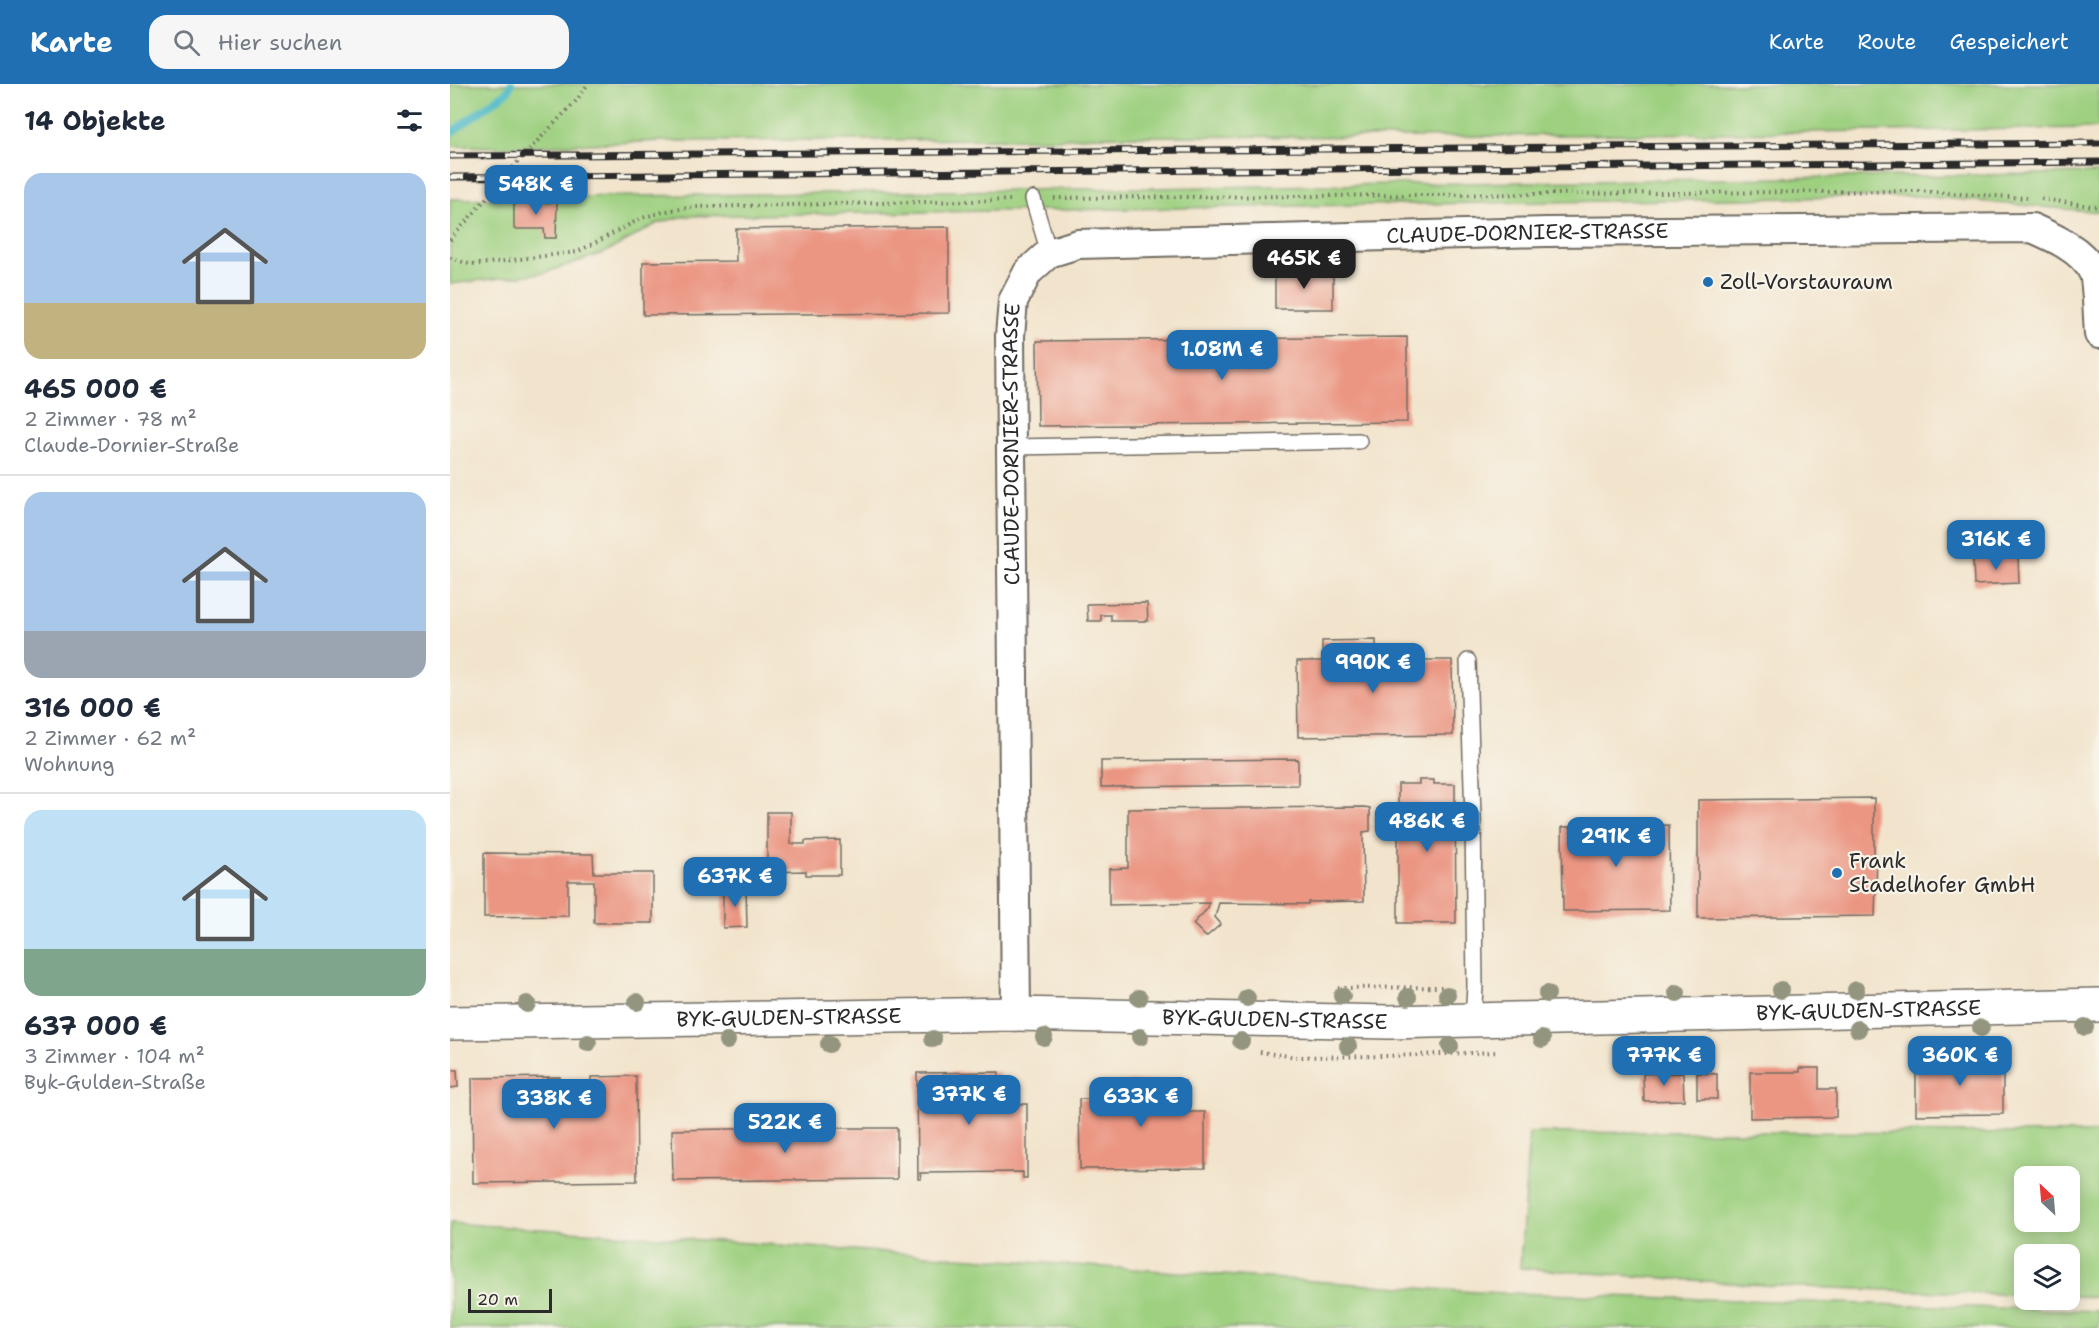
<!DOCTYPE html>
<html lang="de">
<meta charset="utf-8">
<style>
:root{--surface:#fff;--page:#f6f6f7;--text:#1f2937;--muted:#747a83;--line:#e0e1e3;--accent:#1f6fb2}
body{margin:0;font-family:"Shantell Sans",sans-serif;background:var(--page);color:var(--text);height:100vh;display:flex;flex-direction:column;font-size:22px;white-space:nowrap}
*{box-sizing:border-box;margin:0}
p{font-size:20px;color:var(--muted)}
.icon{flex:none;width:33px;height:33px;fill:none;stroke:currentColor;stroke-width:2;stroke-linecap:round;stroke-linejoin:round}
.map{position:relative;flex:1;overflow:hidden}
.drawer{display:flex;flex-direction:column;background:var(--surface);width:450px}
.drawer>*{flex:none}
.needle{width:39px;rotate:334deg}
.fabs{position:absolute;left:1564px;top:1082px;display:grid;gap:12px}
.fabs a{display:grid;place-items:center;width:66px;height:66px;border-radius:12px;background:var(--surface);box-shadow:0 3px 15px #0003;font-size:30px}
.scale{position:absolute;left:18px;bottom:15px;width:84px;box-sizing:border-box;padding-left:6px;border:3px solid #2b2b2b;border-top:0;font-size:16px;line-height:21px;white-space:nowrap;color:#2b2b2b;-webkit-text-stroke:4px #f7f3e8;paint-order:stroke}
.price{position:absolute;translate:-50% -51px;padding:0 14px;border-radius:12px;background:var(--accent);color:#fff;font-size:20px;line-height:39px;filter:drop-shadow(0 2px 3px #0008)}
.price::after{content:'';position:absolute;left:50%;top:36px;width:18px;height:14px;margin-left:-9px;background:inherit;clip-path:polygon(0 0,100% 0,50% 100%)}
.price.current{background:#222;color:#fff}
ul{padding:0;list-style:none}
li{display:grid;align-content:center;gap:12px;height:318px;padding:0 24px}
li+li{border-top:2px solid var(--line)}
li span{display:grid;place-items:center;height:186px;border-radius:18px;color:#555}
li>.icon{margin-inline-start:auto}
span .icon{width:108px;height:108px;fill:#fffc;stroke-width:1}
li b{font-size:26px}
h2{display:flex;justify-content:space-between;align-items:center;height:72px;padding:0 24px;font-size:26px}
header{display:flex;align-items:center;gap:36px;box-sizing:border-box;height:84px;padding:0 30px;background:var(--accent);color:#fff}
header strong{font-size:28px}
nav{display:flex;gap:33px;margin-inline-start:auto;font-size:21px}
.search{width:420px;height:54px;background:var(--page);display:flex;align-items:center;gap:15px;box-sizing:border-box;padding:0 21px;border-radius:18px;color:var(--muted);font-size:22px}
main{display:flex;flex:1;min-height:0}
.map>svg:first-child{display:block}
.green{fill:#9ed080;stroke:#647e56;stroke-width:1.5;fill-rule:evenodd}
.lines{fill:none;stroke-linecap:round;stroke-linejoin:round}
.stream{stroke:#4bb9c6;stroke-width:8}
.building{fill:#eb9683}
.service-casing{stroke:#716c63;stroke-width:18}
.minor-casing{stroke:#716c63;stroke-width:32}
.tertiary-casing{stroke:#716c63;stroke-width:36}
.path{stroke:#716c63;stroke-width:4;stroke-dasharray:1.5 4.5;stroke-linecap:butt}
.service{stroke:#fff;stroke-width:15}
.minor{stroke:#fff;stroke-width:28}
.tertiary{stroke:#fff;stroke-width:33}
.rail-casing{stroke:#2b2b2b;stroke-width:7}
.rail{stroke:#f7f3e8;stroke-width:4.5;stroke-dasharray:14;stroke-linecap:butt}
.tree{fill:#94957f}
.poi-dot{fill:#1f6fb2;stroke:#f7f3e8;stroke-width:2}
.labels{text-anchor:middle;stroke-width:4.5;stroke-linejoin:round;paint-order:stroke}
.street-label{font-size:21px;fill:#2b2b2b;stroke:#f7f3e8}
.poi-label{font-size:21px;fill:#2b2b2b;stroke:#f7f3e8;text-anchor:start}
</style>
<header>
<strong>Karte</strong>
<div class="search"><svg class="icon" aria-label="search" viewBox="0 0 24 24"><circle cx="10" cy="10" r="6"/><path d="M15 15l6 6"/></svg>Hier suchen</div>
<nav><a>Karte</a><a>Route</a><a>Gespeichert</a></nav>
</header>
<main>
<section class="drawer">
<h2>14 Objekte<svg class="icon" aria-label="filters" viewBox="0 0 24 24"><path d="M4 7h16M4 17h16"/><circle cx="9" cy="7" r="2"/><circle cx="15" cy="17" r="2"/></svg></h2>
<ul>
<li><span style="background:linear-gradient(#a9c7e8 70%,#c2b280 0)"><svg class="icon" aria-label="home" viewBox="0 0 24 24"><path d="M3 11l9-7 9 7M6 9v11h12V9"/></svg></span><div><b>465 000 €</b><p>2 Zimmer · 78 m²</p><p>Claude-Dornier-Straße</p></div></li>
<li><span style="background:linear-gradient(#a9c7e8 75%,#9aa5b1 0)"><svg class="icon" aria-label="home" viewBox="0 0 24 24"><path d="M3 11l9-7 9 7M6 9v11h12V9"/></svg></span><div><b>316 000 €</b><p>2 Zimmer · 62 m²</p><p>Wohnung</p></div></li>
<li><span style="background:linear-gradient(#bfe0f5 75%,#7fa58c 0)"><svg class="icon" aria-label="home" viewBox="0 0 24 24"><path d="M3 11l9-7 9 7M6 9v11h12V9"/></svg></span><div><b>637 000 €</b><p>3 Zimmer · 104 m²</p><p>Byk-Gulden-Straße</p></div></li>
</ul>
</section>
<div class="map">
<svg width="1649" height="1244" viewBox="0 0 1649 1244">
<rect width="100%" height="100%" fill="#f7f3e8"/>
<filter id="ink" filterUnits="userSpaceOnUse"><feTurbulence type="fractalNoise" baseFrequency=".0167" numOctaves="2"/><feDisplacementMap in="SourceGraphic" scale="12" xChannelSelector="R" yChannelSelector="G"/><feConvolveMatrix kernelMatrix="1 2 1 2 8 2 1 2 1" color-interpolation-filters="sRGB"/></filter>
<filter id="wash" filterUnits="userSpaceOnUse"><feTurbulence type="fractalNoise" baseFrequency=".008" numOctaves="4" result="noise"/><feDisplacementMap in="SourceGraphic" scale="24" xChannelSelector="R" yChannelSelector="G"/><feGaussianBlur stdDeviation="1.35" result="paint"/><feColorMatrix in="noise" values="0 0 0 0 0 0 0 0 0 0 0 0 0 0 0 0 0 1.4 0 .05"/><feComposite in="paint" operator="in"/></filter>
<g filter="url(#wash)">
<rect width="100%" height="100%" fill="#f2e4cc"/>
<g class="green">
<path d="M0,0H1649V44L962,53L645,52L607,55L214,57L56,63L0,62Z"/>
<path d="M1649,89V128L1471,112L235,132L208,139L156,168L94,189L0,200V115Z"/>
<path d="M1223,1048L1649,1049V1213L1620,1212V1170H1575V1211L1327,1202L1070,1184L1079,1049ZM1575,1092H1620V1137H1575Z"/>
<path d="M0,1139L1026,1208L1649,1227V1244H0Z"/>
</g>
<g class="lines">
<path class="stream" d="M2,48L58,7L61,0"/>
</g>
<g id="blocks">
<g class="building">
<path d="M95,114V119L107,118L106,154H95L94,145H64V118H77V115Z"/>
<path d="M499,143V229L193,231V178L286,177V145Z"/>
<path d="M883,187V225H825V188Z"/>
<path d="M957,253V338L588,342L587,257Z"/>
<path d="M1568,473L1569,499L1524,501L1523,475Z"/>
<path d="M697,519L698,537H661V531H651V537H638L637,520Z"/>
<path d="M926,556V576H1002L1003,651L848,653L847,577H872V557Z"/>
<path d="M848,675V701L651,703V677Z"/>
<path d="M969,696H984V700H1005L1006,839H948V700H969Z"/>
<path d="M1424,714V773H1427L1425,832L1248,834V716Z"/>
<path d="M914,723L920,724V747L913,748L914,817L858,818V820L769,819L765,833L771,840L756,853L743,840L758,824L759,819L659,821V785L678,784V725Z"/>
<path d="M317,728H341V760H355V757L390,756V791H356V787L317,788Z"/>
<path d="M1219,741L1220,826L1113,827L1112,743Z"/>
<path d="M34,769L143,770L144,789H203V839H144V797H118V832L34,833Z"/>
<path d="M296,803L297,843L273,844V804Z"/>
<path d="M1553,975V1030L1466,1031V976Z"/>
<path d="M1350,984H1369V1005H1386V1033L1300,1034V988H1350Z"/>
<path d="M0,986H7L8,1003L0,1004Z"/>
<path d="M549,988V1020H577V1094H573V1088L470,1089L471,1095H468L467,989Z"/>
<path d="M1233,989L1234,1016L1194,1017L1193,990Z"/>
<path d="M1247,989L1267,990V1015H1247Z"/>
<path d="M186,992L187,1097L23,1099L22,994L110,993V999H141V993Z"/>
<path d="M735,997V1028H755V1084L630,1085L629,1015H654V998Z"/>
<path d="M334,1044H447V1095L223,1097L222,1046Z"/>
</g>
</g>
</g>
<g filter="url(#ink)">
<use href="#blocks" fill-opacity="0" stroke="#716c63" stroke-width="1.5"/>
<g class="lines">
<defs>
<g id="service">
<path d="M583,115L599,169"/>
<path d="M561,363L909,357"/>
<path d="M1018,577L1023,733L1025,903L1023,936"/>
</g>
<g id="minor">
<path id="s1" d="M566,930L560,252L563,217L578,188L599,169L628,160L1097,148L1582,144C1603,153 1633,166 1643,188C1647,196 1648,238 1649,250"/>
</g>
<g id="tertiary">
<path id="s2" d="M0,939L566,930L939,938L1649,921"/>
</g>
</defs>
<use href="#service" class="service-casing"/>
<use href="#minor" class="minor-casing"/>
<use href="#tertiary" class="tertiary-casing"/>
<g class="path">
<path d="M604,114L1466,107L1577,114"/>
<path d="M1591,115L1649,123"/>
<path d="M0,156L73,72L126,17L138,0"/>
<path d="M0,174L22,181L127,168L192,134L216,127L246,123L564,116"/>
<path d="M888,904L994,903"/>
<path d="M810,968L846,973L938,972L1048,968"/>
</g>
<use href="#service" class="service"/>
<use href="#minor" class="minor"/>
<use href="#tertiary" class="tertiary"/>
<defs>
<g id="rail">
<path d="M0,72L1649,59"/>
<path d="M0,93L1649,78"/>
</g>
</defs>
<use href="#rail" class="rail-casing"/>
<use href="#rail" class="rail"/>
</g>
<g class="tree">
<circle cx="1331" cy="906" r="9"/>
<circle cx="1406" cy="906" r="9"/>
<circle cx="1227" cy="909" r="9"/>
<circle cx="1097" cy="910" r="9"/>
<circle cx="997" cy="911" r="9"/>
<circle cx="892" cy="912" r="9"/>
<circle cx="958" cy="913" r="9"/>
<circle cx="689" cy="914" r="9"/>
<circle cx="797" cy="914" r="9"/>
<circle cx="187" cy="918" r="9"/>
<circle cx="77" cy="920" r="9"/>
<circle cx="1635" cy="943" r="9"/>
<circle cx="1531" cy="944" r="9"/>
<circle cx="1408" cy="945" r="9"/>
<circle cx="594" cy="953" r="9"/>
<circle cx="690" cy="953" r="9"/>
<circle cx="483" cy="955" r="9"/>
<circle cx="1092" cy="955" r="9"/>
<circle cx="277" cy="957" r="9"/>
<circle cx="791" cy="957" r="9"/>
<circle cx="138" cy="959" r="9"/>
<circle cx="379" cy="960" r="9"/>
<circle cx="898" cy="962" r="9"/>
<circle cx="1000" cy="962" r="9"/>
</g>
</g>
<g class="poi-dot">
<circle cx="1258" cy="198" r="6"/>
<circle cx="1387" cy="789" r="6"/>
</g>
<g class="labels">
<g class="street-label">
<text dy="7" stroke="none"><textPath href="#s1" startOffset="1254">CLAUDE-DORNIER-STRASSE</textPath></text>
<text dy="7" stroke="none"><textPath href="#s1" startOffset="570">CLAUDE-DORNIER-STRASSE</textPath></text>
<text dy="7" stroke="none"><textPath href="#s2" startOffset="1419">BYK-GULDEN-STRASSE</textPath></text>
<text dy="7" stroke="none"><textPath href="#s2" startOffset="339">BYK-GULDEN-STRASSE</textPath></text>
<text dy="7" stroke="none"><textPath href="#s2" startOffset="825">BYK-GULDEN-STRASSE</textPath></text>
</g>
<g class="poi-label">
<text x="1270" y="205">Zoll-Vorstauraum</text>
<text x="1399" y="784">Frank<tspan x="1399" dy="24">Stadelhofer GmbH</tspan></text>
</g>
</g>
</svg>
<div class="fabs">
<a><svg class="needle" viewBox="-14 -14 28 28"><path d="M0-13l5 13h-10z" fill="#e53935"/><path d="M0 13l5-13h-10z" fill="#747a83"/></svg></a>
<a><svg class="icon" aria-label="layers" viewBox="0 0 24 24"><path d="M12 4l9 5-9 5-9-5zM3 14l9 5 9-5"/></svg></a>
</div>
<div class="scale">20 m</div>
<b class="price" style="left:86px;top:132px">548K €</b>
<b class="price current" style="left:854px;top:206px">465K €</b>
<b class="price" style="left:772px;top:297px">1.08M €</b>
<b class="price" style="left:1546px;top:487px">316K €</b>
<b class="price" style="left:923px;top:610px">990K €</b>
<b class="price" style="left:977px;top:769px">486K €</b>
<b class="price" style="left:1166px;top:784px">291K €</b>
<b class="price" style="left:285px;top:824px">637K €</b>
<b class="price" style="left:1214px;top:1003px">777K €</b>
<b class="price" style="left:1510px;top:1003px">360K €</b>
<b class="price" style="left:519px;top:1042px">377K €</b>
<b class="price" style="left:691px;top:1044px">633K €</b>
<b class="price" style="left:104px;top:1046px">338K €</b>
<b class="price" style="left:335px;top:1070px">522K €</b>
</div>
</main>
